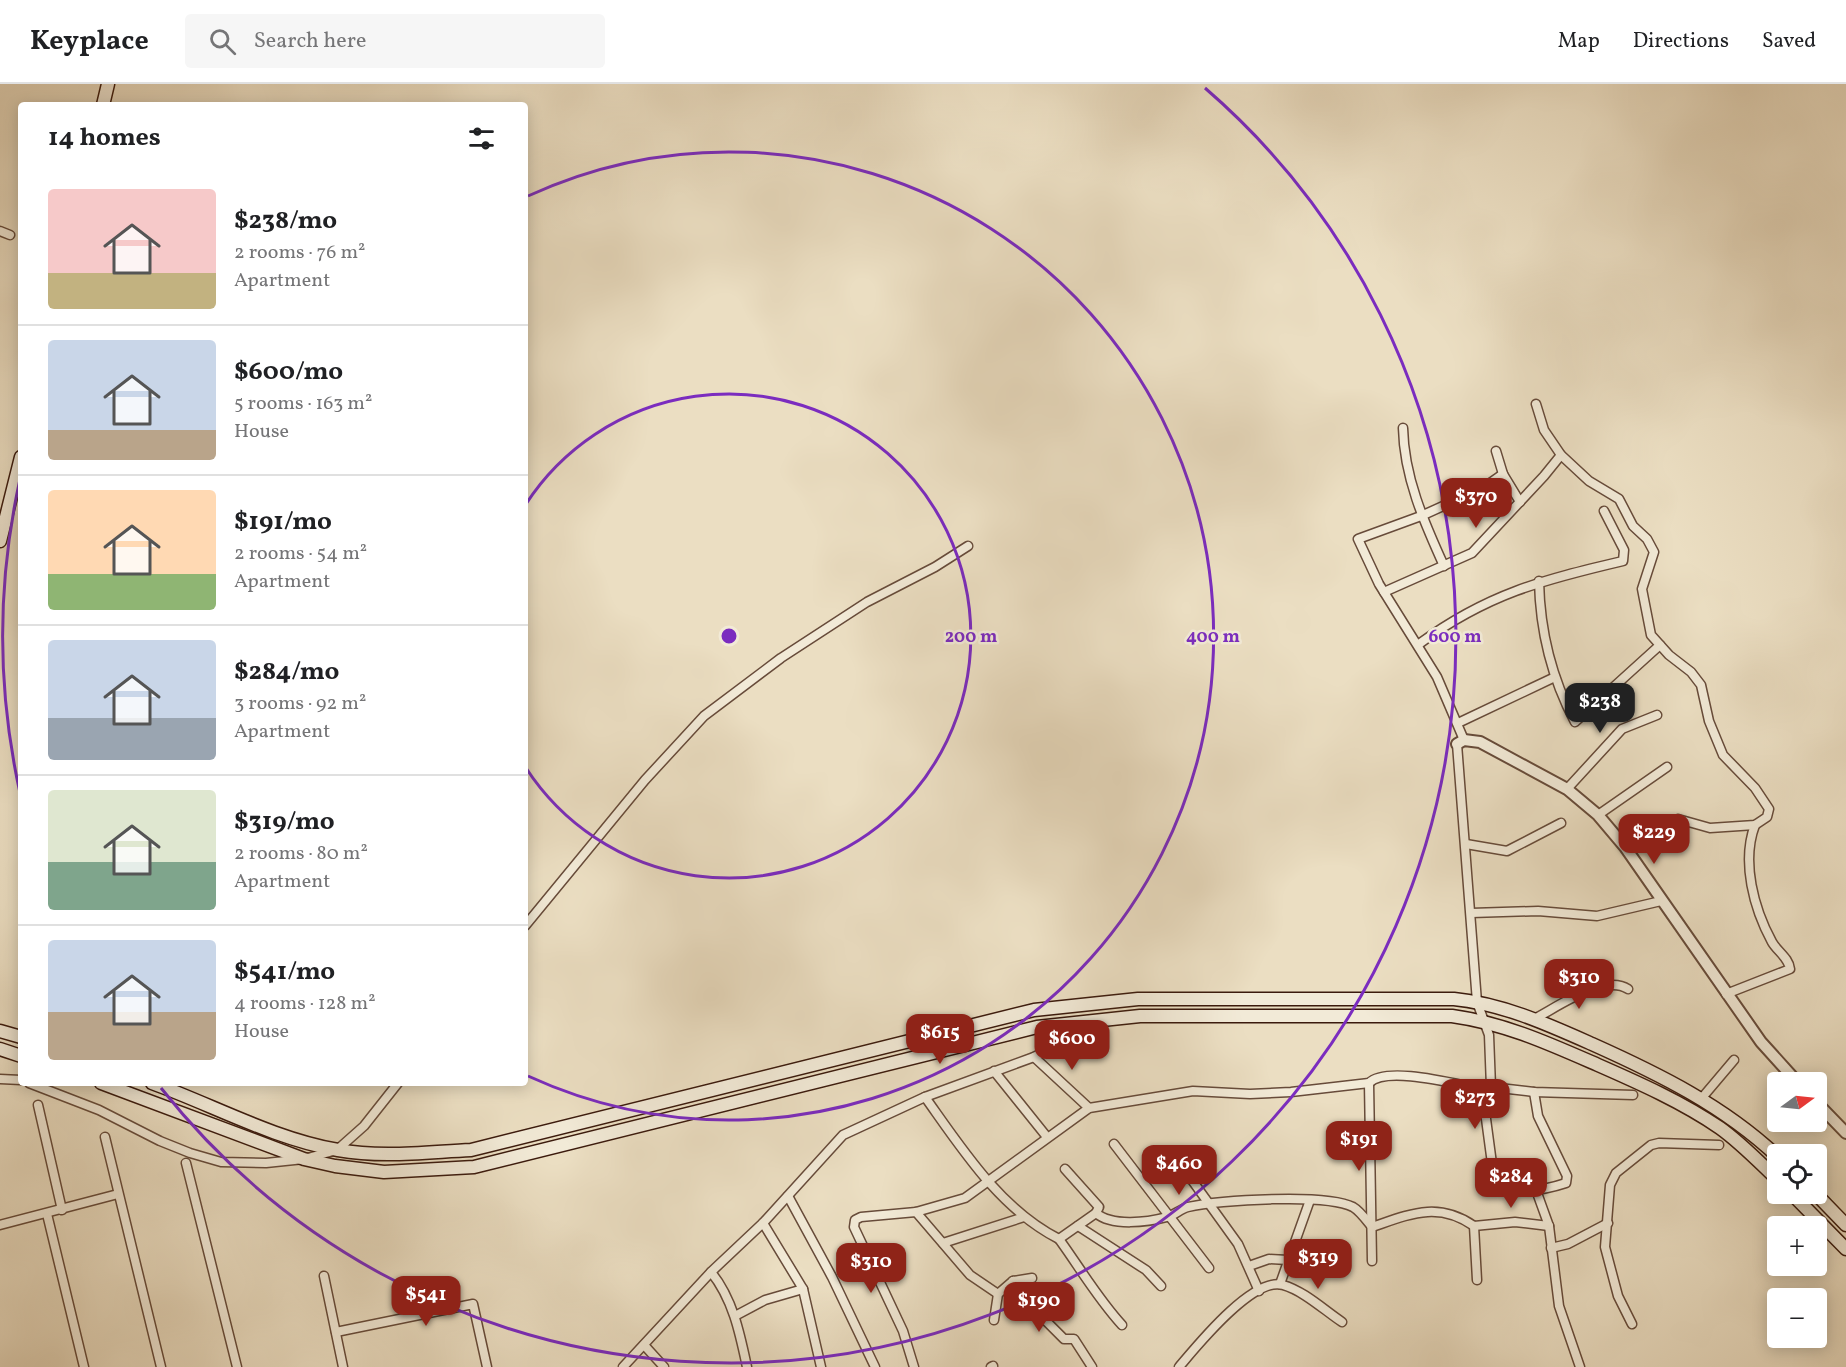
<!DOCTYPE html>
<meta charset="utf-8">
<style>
:root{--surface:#fff;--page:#f6f6f6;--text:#202124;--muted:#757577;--line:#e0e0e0;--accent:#8f2418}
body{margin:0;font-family:Vollkorn,serif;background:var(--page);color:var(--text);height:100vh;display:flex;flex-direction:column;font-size:22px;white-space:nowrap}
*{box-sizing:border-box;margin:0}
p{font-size:20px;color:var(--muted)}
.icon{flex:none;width:33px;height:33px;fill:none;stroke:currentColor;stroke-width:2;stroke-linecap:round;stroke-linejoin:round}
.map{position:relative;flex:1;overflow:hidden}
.details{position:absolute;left:18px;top:18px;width:510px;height:984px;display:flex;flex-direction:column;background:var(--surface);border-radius:6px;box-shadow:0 3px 15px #0003}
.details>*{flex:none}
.needle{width:39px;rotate:75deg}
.buttons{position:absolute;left:1767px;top:988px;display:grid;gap:12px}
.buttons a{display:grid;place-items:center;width:60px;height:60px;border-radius:6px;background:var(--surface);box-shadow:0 3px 15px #0003;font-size:30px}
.price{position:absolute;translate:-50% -51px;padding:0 14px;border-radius:12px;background:var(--accent);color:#fff;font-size:20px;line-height:39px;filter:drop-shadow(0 2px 3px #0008)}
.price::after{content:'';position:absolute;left:50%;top:36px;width:18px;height:14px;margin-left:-9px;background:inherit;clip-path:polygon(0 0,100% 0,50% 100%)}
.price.selected{background:#222;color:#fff}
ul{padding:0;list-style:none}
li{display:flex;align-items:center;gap:18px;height:150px;padding:0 30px}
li+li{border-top:2px solid var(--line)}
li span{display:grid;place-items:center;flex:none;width:168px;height:120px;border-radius:6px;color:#555}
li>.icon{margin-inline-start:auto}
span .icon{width:72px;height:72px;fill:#fffc;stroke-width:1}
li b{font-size:26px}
h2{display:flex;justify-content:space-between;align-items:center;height:72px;padding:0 30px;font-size:26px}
header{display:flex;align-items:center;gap:36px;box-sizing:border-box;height:84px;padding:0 30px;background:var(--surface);border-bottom:2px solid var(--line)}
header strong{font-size:28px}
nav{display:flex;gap:33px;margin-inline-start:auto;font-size:21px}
.search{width:420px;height:54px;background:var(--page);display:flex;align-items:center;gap:15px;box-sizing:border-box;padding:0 21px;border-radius:6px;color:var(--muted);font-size:22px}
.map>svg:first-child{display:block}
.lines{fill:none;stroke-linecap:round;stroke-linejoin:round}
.minor-casing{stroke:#674b3a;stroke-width:11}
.tertiary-casing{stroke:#674b3a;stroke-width:14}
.secondary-casing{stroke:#3b1a0d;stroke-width:15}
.minor{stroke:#f2ead7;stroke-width:8}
.tertiary{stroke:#f2ead7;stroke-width:10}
.secondary{stroke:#f2ead7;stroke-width:12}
.ring{fill:none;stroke:#7b2cbf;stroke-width:3}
.centre{fill:#7b2cbf;stroke:#f2ead7;stroke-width:3}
.ring-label{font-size:18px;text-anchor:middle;font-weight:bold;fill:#7b2cbf;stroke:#f2ead7;stroke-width:5;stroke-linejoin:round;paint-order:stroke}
</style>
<header>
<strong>Keyplace</strong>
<div class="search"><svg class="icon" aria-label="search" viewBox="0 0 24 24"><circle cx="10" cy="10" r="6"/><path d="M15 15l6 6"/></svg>Search here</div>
<nav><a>Map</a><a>Directions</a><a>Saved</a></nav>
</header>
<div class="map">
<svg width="1846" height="1283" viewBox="0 0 1846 1283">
<rect width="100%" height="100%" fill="#ebdec2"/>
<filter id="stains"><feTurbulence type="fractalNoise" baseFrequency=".00333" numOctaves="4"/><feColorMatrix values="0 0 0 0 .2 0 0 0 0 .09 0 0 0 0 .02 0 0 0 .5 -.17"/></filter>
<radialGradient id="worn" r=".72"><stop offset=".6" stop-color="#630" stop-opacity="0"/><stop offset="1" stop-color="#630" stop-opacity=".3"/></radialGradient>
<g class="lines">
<defs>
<g id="minor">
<path d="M0,147L10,151"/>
<path d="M1536,320L1544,346L1561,371L1589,397L1619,415L1633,442L1647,455L1654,468L1642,505L1651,551L1669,571L1691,588L1701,601L1709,637L1723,671L1755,704L1769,725L1767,733L1755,741L1710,744L1678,735L1625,763"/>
<path d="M1403,344C1404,393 1424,438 1444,482"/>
<path d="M1496,367L1503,390L1520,418"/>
<path d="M1539,497C1540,547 1551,593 1575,638L1660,561"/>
<path d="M1384,508L1472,469L1544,392L1561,371"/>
<path d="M1419,560C1487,510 1542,496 1623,477L1624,466L1604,427"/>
<path d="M1458,639L1555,593"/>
<path d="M1464,656L1437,593L1379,500L1358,455L1421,432L1483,404L1503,390"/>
<path d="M1457,660L1477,918L1489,951L1491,1003"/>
<path d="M1567,705L1622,645L1657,631"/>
<path d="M1598,731L1667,683"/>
<path d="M1466,760L1507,767L1561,739"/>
<path d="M1471,829L1538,827L1597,832L1661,817"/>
<path d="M525,842L645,696L704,632L781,574L867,518L935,483L968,462"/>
<path d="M1726,910L1790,885C1789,874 1777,867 1772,858C1754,825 1741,778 1755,741"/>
<path d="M1534,935C1556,924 1604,889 1628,905"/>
<path d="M1034,973L1089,1024"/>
<path d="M994,987L1047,1053"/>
<path d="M0,995L21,996"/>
<path d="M29,999L99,1026L160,1057L190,1069L221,1078L266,1079L304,1075L337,1066L364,1042L398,999"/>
<path d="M1369,999L1372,1177"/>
<path d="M1482,1005L1495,1102L1498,1107C1520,1109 1545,1106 1566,1099L1567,1092L1538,1032L1534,1008"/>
<path d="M925,1013C962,1065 1000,1125 1059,1155L1096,1129C1112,1143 1148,1138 1167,1133C1175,1131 1180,1125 1188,1123C1219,1116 1326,1109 1353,1123C1360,1127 1367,1137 1372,1143C1410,1130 1438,1117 1474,1142L1515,1138L1549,1142"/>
<path d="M1701,1015L1734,976"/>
<path d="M38,1021L62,1126"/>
<path d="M105,1053L161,1283"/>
<path d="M1114,1060L1209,1184"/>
<path d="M1171,1067L1238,1160L1259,1207"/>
<path d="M186,1079L237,1283"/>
<path d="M1065,1085L1099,1123L1096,1129"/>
<path d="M1536,1106L1549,1142L1559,1222L1580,1283"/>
<path d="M788,1112L832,1193L875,1283"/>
<path d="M916,1128L970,1191L998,1210"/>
<path d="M47,1130L84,1283"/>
<path d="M763,1139L803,1205L821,1283"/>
<path d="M0,1141L118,1110"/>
<path d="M1078,1142L1146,1186L1161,1202"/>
<path d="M1474,1142L1477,1196"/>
<path d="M1059,1155C1080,1184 1098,1215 1122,1241"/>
<path d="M943,1159L1024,1133"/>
<path d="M1551,1164L1568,1160L1608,1139"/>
<path d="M1249,1182L1269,1175L1288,1176"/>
<path d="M711,1188C733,1215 740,1250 747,1283"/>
<path d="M324,1192L343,1283"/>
<path d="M1013,1197L1019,1210L1064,1255H1074L1092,1283"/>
<path d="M1280,1200L1310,1116"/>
<path d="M735,1232L765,1216L803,1205"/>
<path d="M994,1236L998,1210L1013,1197L1032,1194"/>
<path d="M1632,1240L1618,1212L1605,1163L1610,1101L1616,1089L1651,1061L1659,1059L1719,1061"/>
<path d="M336,1248L473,1220L487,1283"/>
<path d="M644,1261L664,1283"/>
<path d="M623,1283L711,1188L763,1139L843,1051L925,1013L1034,973L1096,939"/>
<path d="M914,1283L903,1247L854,1143L855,1136L861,1133L916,1128L965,1114L1089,1024L1193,1007L1250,1010L1291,1008L1369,999C1387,981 1458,1001 1482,1005L1491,1003L1534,1008L1633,1011"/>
<path d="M991,1283L993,1282"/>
<path d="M1179,1283C1196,1263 1253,1192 1283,1201C1304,1207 1324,1226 1342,1238"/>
</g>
<g id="tertiary">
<path d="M1457,660L1464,656L1480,658L1567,705L1598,731L1625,763L1761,958L1798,999"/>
<path d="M1816,1018L1846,1049"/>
</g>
<g id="secondary">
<path d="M103,21L108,0"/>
<path d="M0,457L21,373"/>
<path d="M0,947L21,953"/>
<path d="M0,965L21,972"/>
<path d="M101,999L304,1075L335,1082L384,1088L474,1083L1037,943L1140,932H1452C1504,939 1550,960 1598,981C1639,999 1682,1018 1720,1044C1741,1059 1759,1078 1778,1096"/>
<path d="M152,999C213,1021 274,1055 338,1066C382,1074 427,1068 471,1066L1034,926L1138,915H1454C1503,920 1547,940 1592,960C1659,990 1724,1022 1778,1073"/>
<path d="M1792,1110L1846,1165"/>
<path d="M1816,1110L1846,1141"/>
</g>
</defs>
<use href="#minor" class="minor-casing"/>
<use href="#tertiary" class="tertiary-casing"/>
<use href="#secondary" class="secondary-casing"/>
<use href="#minor" class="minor"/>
<use href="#tertiary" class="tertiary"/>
<use href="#secondary" class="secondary"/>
</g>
<g class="ring">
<path d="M526 420A242 242 0 1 1 526 684"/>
<path d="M528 112A484 484 0 1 1 528 992"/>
<path d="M20 709A726 726 0 0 1 20 395M1205 4A726 726 0 1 1 161 1004"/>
</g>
<circle cx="729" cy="552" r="9" class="centre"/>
<g class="ring-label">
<text x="971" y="558">200 m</text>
<text x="1213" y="558">400 m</text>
<text x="1455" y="558">600 m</text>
</g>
<rect width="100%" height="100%" filter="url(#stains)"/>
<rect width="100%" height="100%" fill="url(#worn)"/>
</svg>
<div class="buttons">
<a><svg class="needle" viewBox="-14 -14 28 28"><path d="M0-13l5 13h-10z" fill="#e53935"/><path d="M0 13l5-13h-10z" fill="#757577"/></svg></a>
<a><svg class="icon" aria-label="locate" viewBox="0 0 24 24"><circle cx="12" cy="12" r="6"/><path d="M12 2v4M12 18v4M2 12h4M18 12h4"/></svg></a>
<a>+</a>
<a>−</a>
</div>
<b class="price" style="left:1476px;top:445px">$370</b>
<b class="price selected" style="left:1600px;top:650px">$238</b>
<b class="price" style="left:1654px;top:781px">$229</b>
<b class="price" style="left:1579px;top:926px">$310</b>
<b class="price" style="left:940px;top:981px">$615</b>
<b class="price" style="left:1072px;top:987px">$600</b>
<b class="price" style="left:1475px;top:1046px">$273</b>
<b class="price" style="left:1359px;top:1088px">$191</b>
<b class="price" style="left:1179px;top:1112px">$460</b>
<b class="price" style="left:1511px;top:1125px">$284</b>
<b class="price" style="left:1318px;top:1206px">$319</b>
<b class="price" style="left:871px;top:1210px">$310</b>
<b class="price" style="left:426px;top:1243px">$541</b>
<b class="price" style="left:1039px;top:1249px">$190</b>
<section class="details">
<h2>14 homes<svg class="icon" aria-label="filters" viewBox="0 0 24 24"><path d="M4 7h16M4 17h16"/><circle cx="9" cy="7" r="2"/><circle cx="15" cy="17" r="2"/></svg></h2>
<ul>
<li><span style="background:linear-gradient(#f6c9c9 70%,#c2b280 0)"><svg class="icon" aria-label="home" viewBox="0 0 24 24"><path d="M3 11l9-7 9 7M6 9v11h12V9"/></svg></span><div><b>$238/mo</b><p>2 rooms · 76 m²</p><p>Apartment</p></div></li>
<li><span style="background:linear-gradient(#c9d6e8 75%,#b9a48a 0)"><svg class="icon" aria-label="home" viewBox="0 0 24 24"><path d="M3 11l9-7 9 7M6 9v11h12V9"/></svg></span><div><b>$600/mo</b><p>5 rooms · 163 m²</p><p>House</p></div></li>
<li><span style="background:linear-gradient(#ffd9b3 70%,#8fb573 0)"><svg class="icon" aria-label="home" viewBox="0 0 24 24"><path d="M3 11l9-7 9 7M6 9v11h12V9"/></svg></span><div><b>$191/mo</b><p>2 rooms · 54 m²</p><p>Apartment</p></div></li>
<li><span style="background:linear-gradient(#c9d6e8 65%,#9aa5b1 0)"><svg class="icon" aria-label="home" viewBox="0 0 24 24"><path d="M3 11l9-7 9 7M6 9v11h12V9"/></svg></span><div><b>$284/mo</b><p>3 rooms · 92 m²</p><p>Apartment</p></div></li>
<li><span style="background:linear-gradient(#dfe7d0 60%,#7fa58c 0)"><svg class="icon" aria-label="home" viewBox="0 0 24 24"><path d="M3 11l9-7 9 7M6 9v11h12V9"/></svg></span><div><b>$319/mo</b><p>2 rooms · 80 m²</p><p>Apartment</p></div></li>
<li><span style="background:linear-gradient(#c9d6e8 60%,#b9a48a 0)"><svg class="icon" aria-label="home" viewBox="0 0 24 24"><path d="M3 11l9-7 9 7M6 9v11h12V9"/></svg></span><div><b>$541/mo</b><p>4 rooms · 128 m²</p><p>House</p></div></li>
</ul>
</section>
</div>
